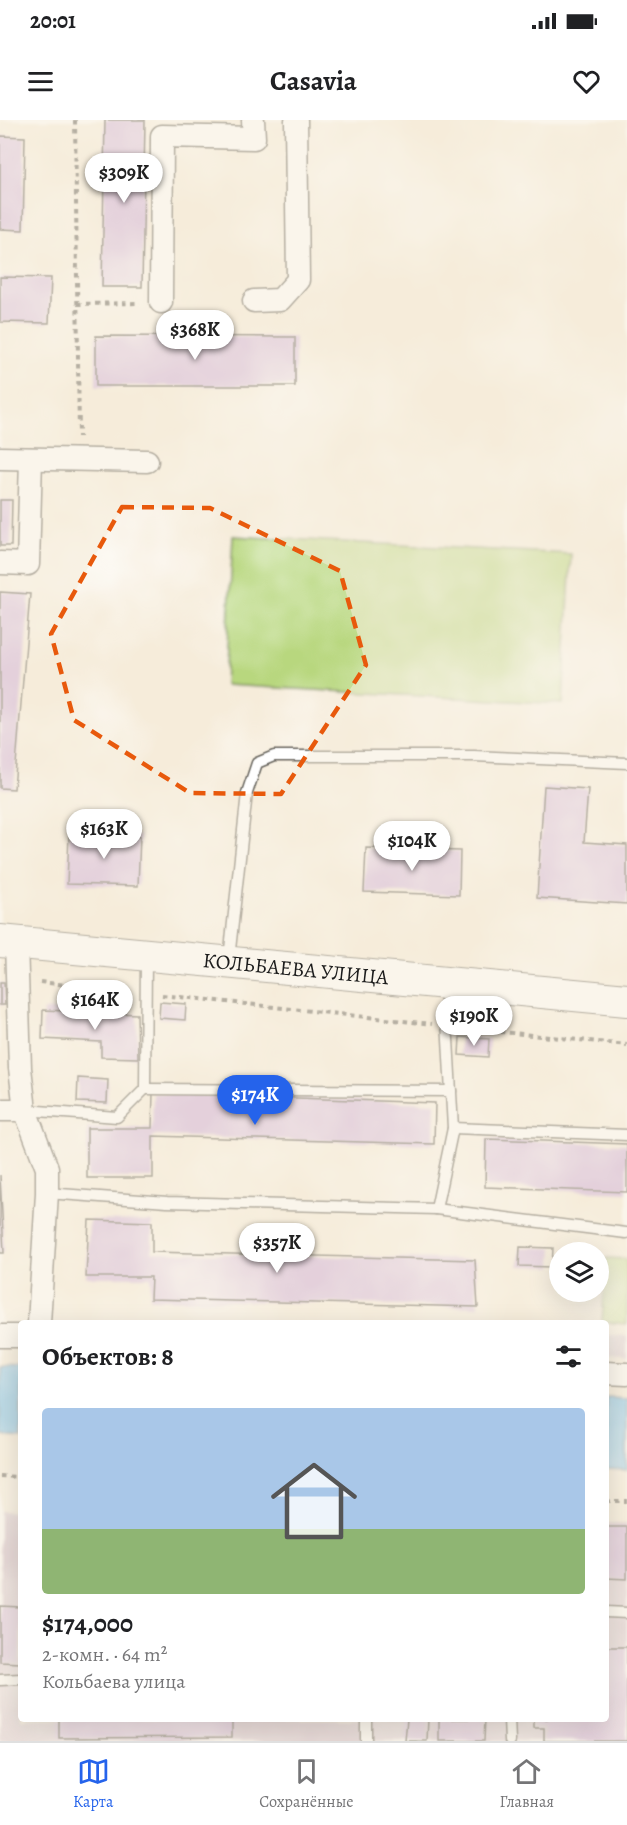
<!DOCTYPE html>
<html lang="ru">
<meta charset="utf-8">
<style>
:root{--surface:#fff;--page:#f6f6f6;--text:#202124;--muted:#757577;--line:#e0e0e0;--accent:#2563eb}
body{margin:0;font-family:Alegreya,serif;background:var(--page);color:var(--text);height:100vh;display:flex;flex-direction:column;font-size:22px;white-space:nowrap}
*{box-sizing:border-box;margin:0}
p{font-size:20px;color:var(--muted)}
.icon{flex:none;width:33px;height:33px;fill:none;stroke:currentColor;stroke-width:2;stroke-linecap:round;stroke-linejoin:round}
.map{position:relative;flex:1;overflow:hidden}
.sheet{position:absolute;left:18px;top:1200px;width:591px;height:402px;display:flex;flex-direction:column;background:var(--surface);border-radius:6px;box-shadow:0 6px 24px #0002}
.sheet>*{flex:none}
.buttons{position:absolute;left:549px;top:1122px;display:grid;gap:12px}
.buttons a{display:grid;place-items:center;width:60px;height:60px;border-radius:50%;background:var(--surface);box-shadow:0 6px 24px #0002;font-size:30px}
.price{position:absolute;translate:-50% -51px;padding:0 14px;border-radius:21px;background:#fff;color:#222;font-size:20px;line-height:39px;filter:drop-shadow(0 2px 3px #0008)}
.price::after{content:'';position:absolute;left:50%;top:36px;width:18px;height:14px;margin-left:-9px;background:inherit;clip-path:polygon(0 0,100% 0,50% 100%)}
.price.current{background:var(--accent);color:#fff}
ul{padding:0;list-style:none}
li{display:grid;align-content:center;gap:12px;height:318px;padding:0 24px}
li+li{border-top:2px solid var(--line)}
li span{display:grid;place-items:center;height:186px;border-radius:6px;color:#555}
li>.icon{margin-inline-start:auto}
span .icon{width:108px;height:108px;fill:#fffc;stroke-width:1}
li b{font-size:26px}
h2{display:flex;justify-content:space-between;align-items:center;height:72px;padding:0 24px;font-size:26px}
.status{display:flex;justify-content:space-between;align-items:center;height:42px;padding:0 30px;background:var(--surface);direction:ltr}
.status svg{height:16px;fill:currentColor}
header{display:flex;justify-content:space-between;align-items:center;height:78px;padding:0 24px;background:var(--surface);font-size:27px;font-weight:600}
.tab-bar{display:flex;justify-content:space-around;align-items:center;height:84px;border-top:2px solid var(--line);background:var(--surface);font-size:16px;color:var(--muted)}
.tab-bar a{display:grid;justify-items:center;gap:3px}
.tab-bar .current{color:var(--accent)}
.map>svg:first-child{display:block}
.industrial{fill:#d0bdce}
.green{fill:#b8d77e;stroke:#6a7a4d;stroke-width:1.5}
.water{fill:#76c1f0;stroke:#496e86;stroke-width:1.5}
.building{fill:#ceaedc}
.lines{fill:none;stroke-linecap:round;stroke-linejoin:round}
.lane-casing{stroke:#68655e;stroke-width:13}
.street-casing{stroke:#68655e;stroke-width:25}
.secondary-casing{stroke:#68655e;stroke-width:34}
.path{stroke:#68655e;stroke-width:4;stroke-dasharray:4.5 4.5;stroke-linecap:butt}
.lane{stroke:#fff;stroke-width:10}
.street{stroke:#fff;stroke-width:22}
.secondary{stroke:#fff;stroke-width:32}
.marked{fill:none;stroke:#e8590c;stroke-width:4.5;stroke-dasharray:12 8;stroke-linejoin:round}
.labels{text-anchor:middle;stroke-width:4.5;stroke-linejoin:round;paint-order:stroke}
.street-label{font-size:21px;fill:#1c1c1c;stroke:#fff}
</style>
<div class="status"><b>20:01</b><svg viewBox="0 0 49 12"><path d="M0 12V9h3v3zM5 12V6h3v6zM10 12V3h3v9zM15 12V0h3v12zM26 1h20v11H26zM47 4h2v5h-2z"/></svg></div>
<header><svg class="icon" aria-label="menu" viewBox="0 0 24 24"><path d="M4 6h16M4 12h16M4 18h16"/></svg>Casavia<svg class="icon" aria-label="heart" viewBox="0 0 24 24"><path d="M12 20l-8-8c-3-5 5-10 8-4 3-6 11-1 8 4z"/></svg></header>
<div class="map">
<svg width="627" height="1621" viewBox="0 0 627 1621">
<rect width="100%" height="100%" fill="#fff"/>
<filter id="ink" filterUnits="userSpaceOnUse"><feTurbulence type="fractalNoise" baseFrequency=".0167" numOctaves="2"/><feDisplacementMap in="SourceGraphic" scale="12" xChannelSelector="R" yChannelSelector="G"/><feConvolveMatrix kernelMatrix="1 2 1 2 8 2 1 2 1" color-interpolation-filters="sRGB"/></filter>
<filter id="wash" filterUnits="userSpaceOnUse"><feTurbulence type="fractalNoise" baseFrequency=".008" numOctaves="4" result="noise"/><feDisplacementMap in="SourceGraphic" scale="24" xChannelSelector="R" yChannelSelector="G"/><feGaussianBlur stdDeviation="1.35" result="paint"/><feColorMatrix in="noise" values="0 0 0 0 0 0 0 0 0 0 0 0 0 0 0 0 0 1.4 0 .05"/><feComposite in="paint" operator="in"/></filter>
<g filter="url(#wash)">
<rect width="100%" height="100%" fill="#f6ecda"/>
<g class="industrial">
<path d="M606,1215L627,1216V1239L606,1238Z"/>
<path d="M0,1391L21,1392V1599H606V1403H627V1621H0Z"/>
</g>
<g class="green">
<path d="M233,416L571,434L563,584L225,565Z"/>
<path d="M606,1138L627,1139V1204L602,1202Z"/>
</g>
<g class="water">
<path d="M0,1247L21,1248V1318L0,1316Z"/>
<path d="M606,1277L627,1278V1350L606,1349Z"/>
</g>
<g id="blocks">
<g class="building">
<path d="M105,0H145L142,167H102Z"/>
<path d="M0,16L25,17L23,110L0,109Z"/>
<path d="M0,157L51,158L49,203L0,202Z"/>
<path d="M96,216L295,217V266H96Z"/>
<path d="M0,380H12L11,426H0Z"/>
<path d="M0,472L30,474L14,669L0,668Z"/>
<path d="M544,666L588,669L584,722L627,725V784L537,778Z"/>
<path d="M69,714L140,716L138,766L67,764Z"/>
<path d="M366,728L460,731L459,775L364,772Z"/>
<path d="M0,863H4L5,885H0Z"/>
<path d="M160,882L186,884L185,900L159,898Z"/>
<path d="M43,890L137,894L138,938L101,937V922L42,919Z"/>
<path d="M460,917L489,919L488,937L459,935Z"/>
<path d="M78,958L108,960L107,983L77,982Z"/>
<path d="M153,973L435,983L434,1024L153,1016V1058H87V1008H152Z"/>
<path d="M486,1019L627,1024V1072L485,1067Z"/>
<path d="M0,1055L4,1133H0Z"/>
<path d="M89,1100L152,1102V1132L475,1140L478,1187L150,1179L151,1157H86Z"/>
<path d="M520,1127L553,1128L552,1147L519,1146Z"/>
<path d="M606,1407H627V1459L606,1458Z"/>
<path d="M0,1486L21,1487L20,1543L0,1542Z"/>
<path d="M606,1527H627V1621H544V1608H534V1599H606Z"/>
<path d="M59,1599H232V1617L59,1618Z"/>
<path d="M407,1599H428L427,1621H405Z"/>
<path d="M439,1599H485L484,1621H439Z"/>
</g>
</g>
</g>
<g filter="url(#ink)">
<use href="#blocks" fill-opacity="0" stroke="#68655e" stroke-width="1.5"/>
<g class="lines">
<defs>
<g id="lane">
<path d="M229,839L247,673L257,643L274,636H474L627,643"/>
<path d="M145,969L451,971"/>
<path d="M25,990L117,997L145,969L146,837"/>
<path d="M453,1008L627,1015"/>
<path d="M47,1073L167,1082L436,1089L453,1008L445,866"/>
<path d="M436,1089L626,1113"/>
<path d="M606,1492L627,1493"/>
<path d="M0,1560L21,1559"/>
<path d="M366,1599V1621"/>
<path d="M509,1599L510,1621"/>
</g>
<g id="street">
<path d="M254,181L280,180L298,160L296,0"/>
<path d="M161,182L162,16L254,18L253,0"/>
<path d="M0,338L147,341"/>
<path d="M0,443L28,444L31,339"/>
<path d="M16,823L20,948L25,990L47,1048V1073L39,1203"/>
<path d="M0,990H25"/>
<path d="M0,1216H21"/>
<path d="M606,1253L627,1254"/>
</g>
<g id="secondary">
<path id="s1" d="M0,821L627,880"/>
</g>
</defs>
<use href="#lane" class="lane-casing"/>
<use href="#street" class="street-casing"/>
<use href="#secondary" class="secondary-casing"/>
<g class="path">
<path d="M75,0L79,317"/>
<path d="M77,184L140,183"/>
<path d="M40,862L131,872"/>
<path d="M162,875L432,904"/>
<path d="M464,908L627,925"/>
<path d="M0,1356L21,1357"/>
<path d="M606,1381H627"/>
</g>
<use href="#lane" class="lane"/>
<use href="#street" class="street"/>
<use href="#secondary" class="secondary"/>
</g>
</g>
<path d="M0 0H627V1621H0ZM122,387L210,388L340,451L366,545L281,674L190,673L74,600L51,514Z" fill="#f6ecda" fill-opacity=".55" fill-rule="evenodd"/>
<path class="marked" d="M122,387L210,388L340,451L366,545L281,674L190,673L74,600L51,514Z"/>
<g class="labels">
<g class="street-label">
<text dy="7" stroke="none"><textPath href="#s1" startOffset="297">КОЛЬБАЕВА УЛИЦА</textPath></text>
</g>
</g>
</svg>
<div class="buttons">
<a><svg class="icon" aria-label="layers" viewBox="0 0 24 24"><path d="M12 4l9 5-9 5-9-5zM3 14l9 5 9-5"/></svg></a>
</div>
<b class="price" style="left:124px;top:84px">$309K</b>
<b class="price" style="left:195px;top:241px">$368K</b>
<b class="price" style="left:104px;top:740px">$163K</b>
<b class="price" style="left:412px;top:752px">$104K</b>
<b class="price" style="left:95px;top:911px">$164K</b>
<b class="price" style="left:474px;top:927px">$190K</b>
<b class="price current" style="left:255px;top:1006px">$174K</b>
<b class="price" style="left:277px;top:1154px">$357K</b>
<section class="sheet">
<h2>Объектов: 8<svg class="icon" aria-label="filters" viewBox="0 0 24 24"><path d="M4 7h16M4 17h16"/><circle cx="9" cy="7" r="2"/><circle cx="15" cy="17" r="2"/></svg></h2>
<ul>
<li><span style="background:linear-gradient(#a9c7e8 65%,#8fb573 0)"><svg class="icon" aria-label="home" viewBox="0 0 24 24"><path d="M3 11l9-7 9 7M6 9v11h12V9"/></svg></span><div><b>$174,000</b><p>2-комн. · 64 m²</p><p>Кольбаева улица</p></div></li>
</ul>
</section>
</div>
<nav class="tab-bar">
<a class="current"><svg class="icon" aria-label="map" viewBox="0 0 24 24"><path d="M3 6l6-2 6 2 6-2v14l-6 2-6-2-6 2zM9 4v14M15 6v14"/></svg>Карта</a>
<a><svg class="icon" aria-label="saved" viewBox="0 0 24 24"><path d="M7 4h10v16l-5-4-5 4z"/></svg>Сохранённые</a>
<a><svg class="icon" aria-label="home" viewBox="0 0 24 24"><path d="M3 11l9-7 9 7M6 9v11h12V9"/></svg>Главная</a>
</nav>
